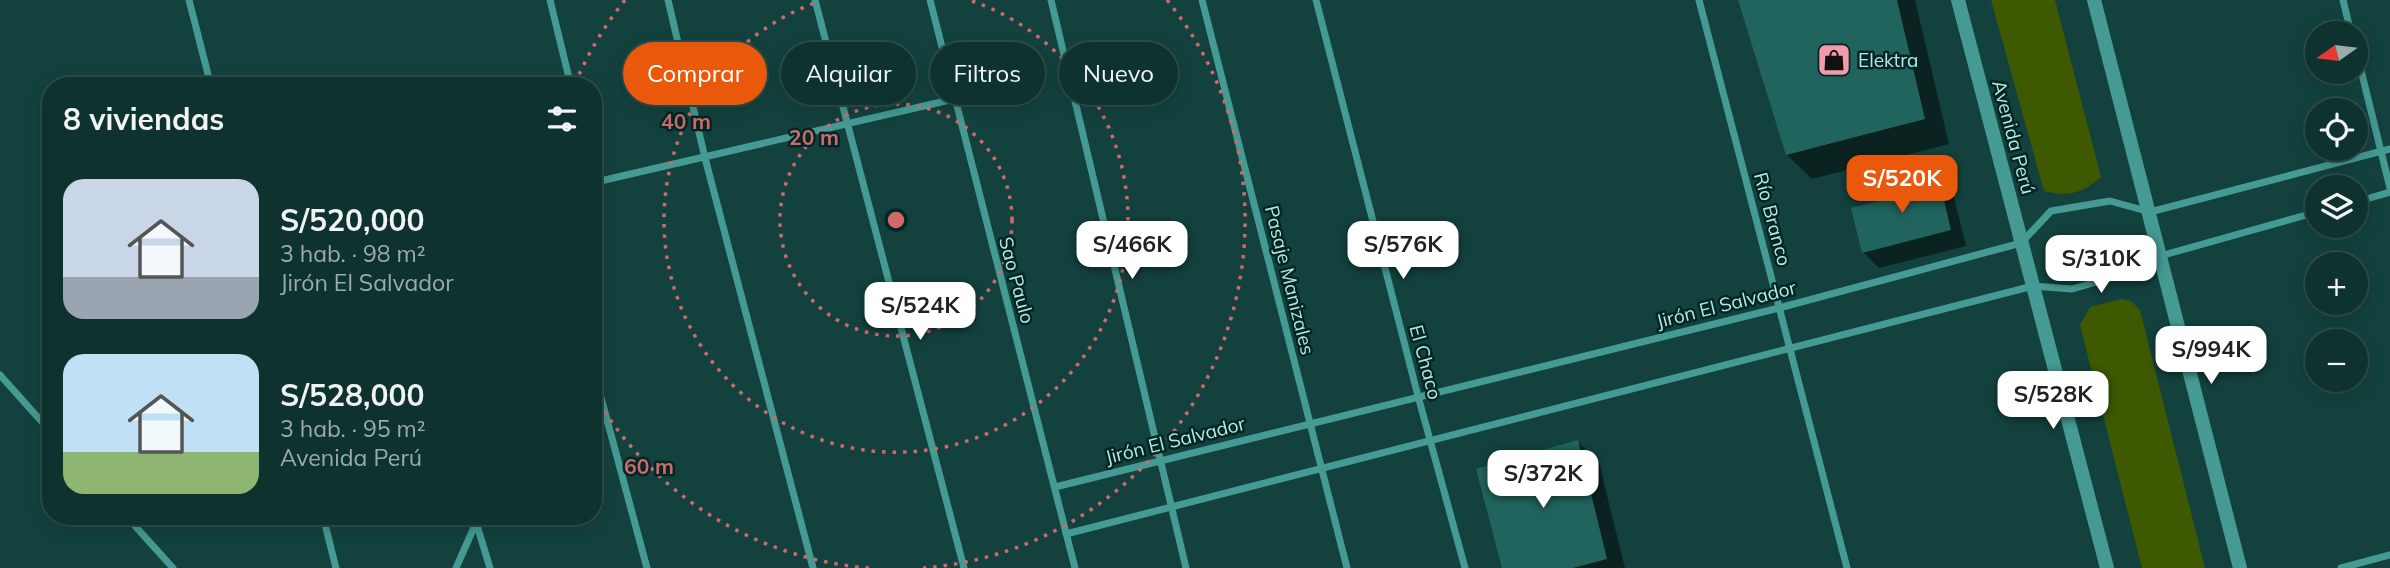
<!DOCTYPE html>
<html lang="es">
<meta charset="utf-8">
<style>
:root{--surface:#0e322e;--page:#173a36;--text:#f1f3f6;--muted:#9baaaa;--line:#2e4d4a;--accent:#ea580c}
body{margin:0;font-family:Mulish,sans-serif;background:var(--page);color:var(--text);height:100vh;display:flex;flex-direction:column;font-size:26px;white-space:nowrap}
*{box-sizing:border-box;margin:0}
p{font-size:23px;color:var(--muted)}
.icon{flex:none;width:38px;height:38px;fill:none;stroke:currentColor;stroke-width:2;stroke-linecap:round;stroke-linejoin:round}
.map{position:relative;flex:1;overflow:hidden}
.sheet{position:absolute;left:42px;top:77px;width:560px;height:448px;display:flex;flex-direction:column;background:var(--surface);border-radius:28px;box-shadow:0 4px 18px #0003,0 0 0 2px var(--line)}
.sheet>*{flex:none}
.hud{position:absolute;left:623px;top:42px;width:665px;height:63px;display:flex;gap:14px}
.needle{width:46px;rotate:256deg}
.fabs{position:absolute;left:2305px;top:21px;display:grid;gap:14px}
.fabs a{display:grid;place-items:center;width:63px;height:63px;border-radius:50%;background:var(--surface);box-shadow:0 4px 18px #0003,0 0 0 2px var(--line);font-size:35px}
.price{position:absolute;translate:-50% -60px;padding:0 16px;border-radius:14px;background:#fff;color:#222;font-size:23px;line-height:46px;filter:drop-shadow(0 2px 4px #0008)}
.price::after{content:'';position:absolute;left:50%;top:42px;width:21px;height:16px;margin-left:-10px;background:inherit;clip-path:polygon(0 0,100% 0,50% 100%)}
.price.selected{background:var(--accent);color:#fff}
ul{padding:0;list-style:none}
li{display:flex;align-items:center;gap:21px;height:175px;padding:0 21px}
li span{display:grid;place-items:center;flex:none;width:196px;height:140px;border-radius:21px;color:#555}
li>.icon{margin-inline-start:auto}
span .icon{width:84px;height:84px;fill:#fffc;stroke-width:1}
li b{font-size:30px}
h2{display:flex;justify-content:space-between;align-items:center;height:84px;padding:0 21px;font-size:30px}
.pill{padding:0 24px;border-radius:32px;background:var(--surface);box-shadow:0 4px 18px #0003,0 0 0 2px var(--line);font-size:24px;line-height:63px}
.pill.selected{background:var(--accent);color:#fff}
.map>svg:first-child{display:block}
.green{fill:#3e5900}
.shadow{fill:#0007}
.building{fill:#21645e}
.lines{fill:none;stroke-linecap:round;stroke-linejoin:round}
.minor{stroke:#459a93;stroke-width:7}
.secondary{stroke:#459a93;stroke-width:14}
.ring{fill:none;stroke:#ce6a69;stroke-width:3.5;stroke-dasharray:3.5 7}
.labels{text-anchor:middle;stroke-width:5;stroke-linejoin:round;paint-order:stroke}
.poi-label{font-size:19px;fill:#bee6e1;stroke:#012724;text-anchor:start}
.street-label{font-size:19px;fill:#bee6e1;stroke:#012724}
.centre{fill:#ce6a69;stroke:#012724;stroke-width:3.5}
.ring-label{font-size:21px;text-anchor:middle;font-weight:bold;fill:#ce6a69;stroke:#012724;stroke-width:5;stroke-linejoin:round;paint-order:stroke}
</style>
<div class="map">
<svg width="2390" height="568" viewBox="0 0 2390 568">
<rect width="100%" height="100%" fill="#13423e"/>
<g class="green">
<path d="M1991,0H2055L2101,177C2081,194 2069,197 2044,191Z"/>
<path d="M2122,299L2131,301L2140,310L2205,568H2142L2080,325L2090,307Z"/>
</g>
<g class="shadow">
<path d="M1740,0H1915L1949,144L1812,179L1787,155Z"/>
<path d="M1937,177L1953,193L1966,246L1879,268L1863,252L1881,203Z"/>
<path d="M1578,442L1599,463L1625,568H1503Z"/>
</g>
<g class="building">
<path d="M1738,0H1897L1925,119L1786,155Z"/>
<path d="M1938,175L1951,230L1862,253L1851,208L1879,201L1876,190Z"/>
<path d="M1578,440L1607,559L1573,568H1502L1476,469Z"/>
</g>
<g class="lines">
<g class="minor">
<path d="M189,0L211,86"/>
<path d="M550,0L571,86"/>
<path d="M668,0L705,158L813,568"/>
<path d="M815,0L964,568"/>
<path d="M930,0L1075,568"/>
<path d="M1051,0L1186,568"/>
<path d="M1202,0L1347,568"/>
<path d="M1316,0L1418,396L1465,568"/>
<path d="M1699,0L1847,568"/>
<path d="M2343,0L2351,33"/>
<path d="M2356,50L2390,188"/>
<path d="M593,173L596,182L593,190"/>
<path d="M596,182L954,99"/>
<path d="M2356,202L2390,192"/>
<path d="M593,368L647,568"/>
<path d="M0,375L51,432"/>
<path d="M1055,487L1779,308L2021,243L2051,211L2110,201L2150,212L2390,149"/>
<path d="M126,516L173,568"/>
<path d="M323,516L336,568"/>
<path d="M476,522L490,568"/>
<path d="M1066,534L2033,286L2072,289L2128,273L2160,256L2317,212"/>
<path d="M456,568L479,516"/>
<path d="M2341,568L2390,555"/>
</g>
<g class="secondary">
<path d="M1958,0L2107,568"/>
<path d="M2094,0L2240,568"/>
</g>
</g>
<g class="ring">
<circle cx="896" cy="220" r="116"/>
<path d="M972 1A232 232 0 1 1 820 1"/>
<path d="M869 568A349 349 0 0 1 594 394M575 84A349 349 0 0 1 625 0M1167 0A349 349 0 0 1 923 568"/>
</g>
<defs>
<symbol id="shop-square" viewBox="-11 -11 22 22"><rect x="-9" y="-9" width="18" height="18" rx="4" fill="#f39aab" stroke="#012724"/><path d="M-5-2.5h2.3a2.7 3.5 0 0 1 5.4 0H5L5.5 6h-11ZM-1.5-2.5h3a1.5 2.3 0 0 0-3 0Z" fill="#111"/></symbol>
</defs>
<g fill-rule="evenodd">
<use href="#shop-square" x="1815" y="41" width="38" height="38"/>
</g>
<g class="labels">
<g class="poi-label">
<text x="1858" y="67">Elektra</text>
</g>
<g class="street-label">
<text transform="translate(2014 137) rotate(75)" y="7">Avenida Perú</text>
<text transform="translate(1773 219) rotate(75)" y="7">Río Branco</text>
<text transform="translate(1017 280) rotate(75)" y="7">Sao Paulo</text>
<text transform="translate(1290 280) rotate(76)" y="7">Pasaje Manizales</text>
<text transform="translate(1726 304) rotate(-14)" y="7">Jirón El Salvador</text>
<text transform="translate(1426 362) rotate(75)" y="7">El Chaco</text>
<text transform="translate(1175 440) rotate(-14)" y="7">Jirón El Salvador</text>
</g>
</g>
<circle cx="896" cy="220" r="10" class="centre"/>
<g class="ring-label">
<text x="686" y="129">40 m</text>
<text x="814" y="145">20 m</text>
<text x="649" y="474">60 m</text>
</g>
</svg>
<div class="fabs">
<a><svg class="needle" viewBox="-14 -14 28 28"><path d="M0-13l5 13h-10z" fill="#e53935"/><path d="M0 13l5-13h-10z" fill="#9baaaa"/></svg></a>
<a><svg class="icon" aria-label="locate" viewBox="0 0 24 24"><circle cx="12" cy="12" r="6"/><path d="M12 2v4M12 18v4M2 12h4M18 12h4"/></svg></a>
<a><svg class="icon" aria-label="layers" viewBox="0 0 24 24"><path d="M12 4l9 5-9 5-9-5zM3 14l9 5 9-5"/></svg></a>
<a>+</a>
<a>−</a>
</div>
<b class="price selected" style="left:1902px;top:215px">S/520K</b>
<b class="price" style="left:1132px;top:281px">S/466K</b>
<b class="price" style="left:1403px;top:281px">S/576K</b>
<b class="price" style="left:2101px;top:295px">S/310K</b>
<b class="price" style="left:920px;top:342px">S/524K</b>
<b class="price" style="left:2211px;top:386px">S/994K</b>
<b class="price" style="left:2053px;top:431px">S/528K</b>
<b class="price" style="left:1543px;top:510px">S/372K</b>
<div class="hud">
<a class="pill selected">Comprar</a>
<a class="pill">Alquilar</a>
<a class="pill">Filtros</a>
<a class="pill">Nuevo</a>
</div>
<section class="sheet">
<h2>8 viviendas<svg class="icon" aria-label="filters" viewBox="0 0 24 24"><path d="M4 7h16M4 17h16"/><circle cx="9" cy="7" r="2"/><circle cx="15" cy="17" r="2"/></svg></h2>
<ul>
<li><span style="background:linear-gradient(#c9d6e8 70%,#9aa5b1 0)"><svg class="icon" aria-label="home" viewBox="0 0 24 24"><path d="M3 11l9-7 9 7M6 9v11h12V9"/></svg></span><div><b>S/520,000</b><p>3 hab. · 98 m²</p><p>Jirón El Salvador</p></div></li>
<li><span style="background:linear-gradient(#bfe0f5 70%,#8fb573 0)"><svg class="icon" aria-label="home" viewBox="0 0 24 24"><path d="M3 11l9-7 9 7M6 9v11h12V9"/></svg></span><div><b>S/528,000</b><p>3 hab. · 95 m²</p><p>Avenida Perú</p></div></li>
</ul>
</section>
</div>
